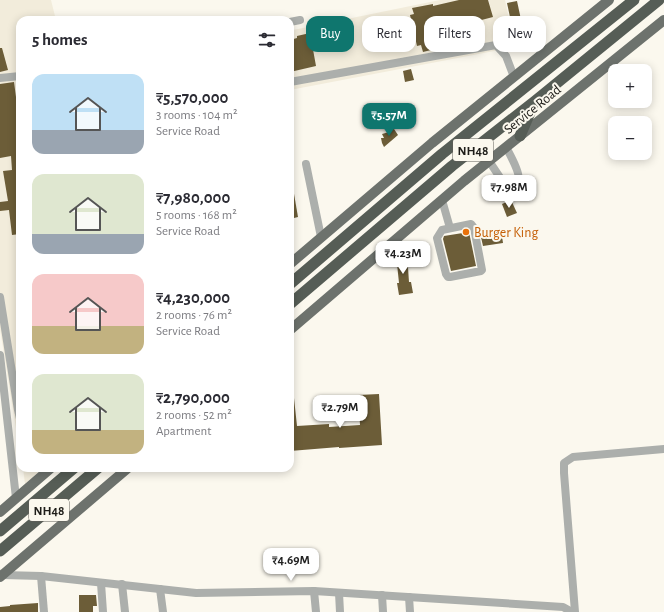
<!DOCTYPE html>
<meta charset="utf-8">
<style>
:root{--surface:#fff;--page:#f2f2f3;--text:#2b2b33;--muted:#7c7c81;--accent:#0f766e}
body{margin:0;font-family:"Alegreya Sans",sans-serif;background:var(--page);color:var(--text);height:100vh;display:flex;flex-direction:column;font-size:15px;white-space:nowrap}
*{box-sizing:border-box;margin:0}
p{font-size:13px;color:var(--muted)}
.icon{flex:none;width:22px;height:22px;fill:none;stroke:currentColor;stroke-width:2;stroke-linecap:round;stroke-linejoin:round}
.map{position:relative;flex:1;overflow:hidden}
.drawer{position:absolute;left:16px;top:16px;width:278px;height:456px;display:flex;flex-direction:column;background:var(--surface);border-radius:12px;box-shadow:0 2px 10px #0003}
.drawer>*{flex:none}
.top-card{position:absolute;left:306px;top:16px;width:298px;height:36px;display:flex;gap:8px}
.controls{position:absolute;left:608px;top:64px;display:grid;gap:8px}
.controls a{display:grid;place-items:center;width:44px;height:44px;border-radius:8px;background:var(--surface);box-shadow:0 2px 10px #0003;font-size:20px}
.price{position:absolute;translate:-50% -34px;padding:0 9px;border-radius:8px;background:#fff;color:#222;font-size:13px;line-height:26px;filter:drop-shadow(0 1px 2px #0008)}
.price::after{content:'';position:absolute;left:50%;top:24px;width:12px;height:9px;margin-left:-6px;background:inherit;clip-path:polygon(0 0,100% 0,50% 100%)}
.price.on{background:var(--accent);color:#fff}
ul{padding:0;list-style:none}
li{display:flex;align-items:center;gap:12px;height:100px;padding:0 16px}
li span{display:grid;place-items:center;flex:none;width:112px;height:80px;border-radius:12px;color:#555}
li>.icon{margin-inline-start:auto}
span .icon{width:48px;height:48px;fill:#fffc;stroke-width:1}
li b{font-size:17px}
h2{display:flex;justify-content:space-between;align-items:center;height:48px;padding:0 16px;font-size:17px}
.tag{padding:0 14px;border-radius:12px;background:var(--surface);box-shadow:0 2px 10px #0003;font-size:14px;line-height:36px}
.tag.on{background:var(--accent);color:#fff}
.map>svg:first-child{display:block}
.built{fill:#f2ecdb}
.building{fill:#6c5d38}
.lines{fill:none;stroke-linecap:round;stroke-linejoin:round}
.minor{stroke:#acafac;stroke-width:8}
.major{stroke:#6d726d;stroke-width:10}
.highway{stroke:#565d56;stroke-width:11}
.food-dot{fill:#e8710a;stroke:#fbf8ee;stroke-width:1.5}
.labels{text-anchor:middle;stroke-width:4;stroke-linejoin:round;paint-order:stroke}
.shield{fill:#fbf8ee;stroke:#605f59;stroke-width:1}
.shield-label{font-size:13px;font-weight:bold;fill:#1e1d19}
.street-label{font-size:14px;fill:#1e1d19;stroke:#fbf8ee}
.food-label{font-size:14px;fill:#c56008;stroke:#fbf8ee;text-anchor:start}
</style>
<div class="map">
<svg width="664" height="612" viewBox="0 0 664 612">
<rect width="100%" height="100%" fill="#fbf8ee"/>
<g class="built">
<path d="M0,0H51L56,20H20V84H19L20,90V453L0,329Z"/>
<path d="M440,0H505L515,47L290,90V20H286L291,19L293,30Z"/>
<path d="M23,468H43L25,484Z"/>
</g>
<g class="building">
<path d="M459,0H488L493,17L439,31L443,47L423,52L421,45L417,46L410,15L414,14L412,8L433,4V6Z"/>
<path d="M517,1L523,29L513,31L507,3Z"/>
<path d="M310,33L316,66L290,72V40L297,38V36Z"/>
<path d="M0,48H2L8,70L0,72Z"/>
<path d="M411,69L414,80L405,82L403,71Z"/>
<path d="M14,82L20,127V234L12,235L9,210L0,211V202L8,201L3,171L12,170L11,156L0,158V84Z"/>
<path d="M394,129L398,135L384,147L382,143L381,138H384L382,134L389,132V130Z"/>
<path d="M290,188H293L298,217L290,219Z"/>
<path d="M511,200L517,213L507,217L502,204Z"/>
<path d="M501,230L503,243L483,246L480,233Z"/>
<path d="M469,232L476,266L451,271L443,239L444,236Z"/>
<path d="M407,253L409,282H411L413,293L399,295L397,283H399L396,254Z"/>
<path d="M379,394L382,445L339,448V447L290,451V398H294L297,426L329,424V427L360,425L358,395Z"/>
<path d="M79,595H96L97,606H93V612H79Z"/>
<path d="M38,603V612H0V607L10,606V605Z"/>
</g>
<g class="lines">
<g class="minor">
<path d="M290,22L300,20"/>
<path d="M0,78L20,76"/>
<path d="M290,82L496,45L506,56L514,77"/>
<path d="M489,161L507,188C510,187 516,185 518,182C522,175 509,153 506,147"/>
<path d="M306,164L321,237"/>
<path d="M442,200L450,228"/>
<path d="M471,224L474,228L482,270L481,271L450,277H448L446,274L437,238L442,230Z"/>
<path d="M0,297L18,410L20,419"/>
<path d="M0,355L16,498"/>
<path d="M1,574L3,575L41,576L196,593L314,591L563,607L572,612"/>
<path d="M41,576L44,612"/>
<path d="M101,583L103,612"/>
<path d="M122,584L125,612"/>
<path d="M160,589L163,612"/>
<path d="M314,591L316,612"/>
<path d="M339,593L340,612"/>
<path d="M382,595L383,612"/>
<path d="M409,597L410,612"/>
<path d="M575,612L564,473V463L573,457L664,449"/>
</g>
<g class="major">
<path d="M290,264L432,143L609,0"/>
<path d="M290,330L464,181L664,20"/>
<path d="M0,512L51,468"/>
<path d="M0,577L128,468"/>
</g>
<g class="highway">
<path d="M520,136L534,103"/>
<path d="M290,284L442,154L634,0"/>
<path d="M290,304L452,166L535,101L659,0"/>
<path d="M0,531L74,468"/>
<path d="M0,551L98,468"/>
</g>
</g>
<circle class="food-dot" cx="466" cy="232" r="4"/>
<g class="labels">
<g class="shield">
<rect x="453" y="139" width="40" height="22" rx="3"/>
<rect x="29" y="499" width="40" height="22" rx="3"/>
</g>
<g class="shield-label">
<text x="473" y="155">NH48</text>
<text x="49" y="515">NH48</text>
</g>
<g class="street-label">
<text transform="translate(532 109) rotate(-39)" y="5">Service Road</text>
</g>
<g class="food-label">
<text x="474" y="237">Burger King</text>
</g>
</g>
</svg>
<div class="controls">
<a>+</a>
<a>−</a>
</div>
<b class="price on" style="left:389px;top:137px">₹5.57M</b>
<b class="price" style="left:509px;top:209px">₹7.98M</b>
<b class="price" style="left:403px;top:275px">₹4.23M</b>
<b class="price" style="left:340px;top:429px">₹2.79M</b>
<b class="price" style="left:291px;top:582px">₹4.69M</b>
<div class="top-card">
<a class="tag on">Buy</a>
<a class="tag">Rent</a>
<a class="tag">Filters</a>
<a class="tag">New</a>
</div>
<section class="drawer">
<h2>5 homes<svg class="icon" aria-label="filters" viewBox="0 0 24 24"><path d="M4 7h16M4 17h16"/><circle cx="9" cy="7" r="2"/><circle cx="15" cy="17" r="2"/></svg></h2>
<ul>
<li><span style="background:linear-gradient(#bfe0f5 70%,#9aa5b1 0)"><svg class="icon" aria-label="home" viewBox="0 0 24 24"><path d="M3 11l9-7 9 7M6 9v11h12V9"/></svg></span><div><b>₹5,570,000</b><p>3 rooms · 104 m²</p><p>Service Road</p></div></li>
<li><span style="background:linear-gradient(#dfe7d0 75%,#9aa5b1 0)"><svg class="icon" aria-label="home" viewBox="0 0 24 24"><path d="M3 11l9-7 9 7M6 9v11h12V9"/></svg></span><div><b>₹7,980,000</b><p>5 rooms · 168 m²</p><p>Service Road</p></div></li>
<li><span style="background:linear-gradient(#f6c9c9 65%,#c2b280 0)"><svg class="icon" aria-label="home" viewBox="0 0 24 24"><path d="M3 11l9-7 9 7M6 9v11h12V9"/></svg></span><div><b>₹4,230,000</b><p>2 rooms · 76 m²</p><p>Service Road</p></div></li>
<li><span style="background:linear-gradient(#dfe7d0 70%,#c2b280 0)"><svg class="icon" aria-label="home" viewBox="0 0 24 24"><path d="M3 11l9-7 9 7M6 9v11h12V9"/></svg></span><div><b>₹2,790,000</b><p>2 rooms · 52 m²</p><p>Apartment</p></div></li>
</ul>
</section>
</div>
